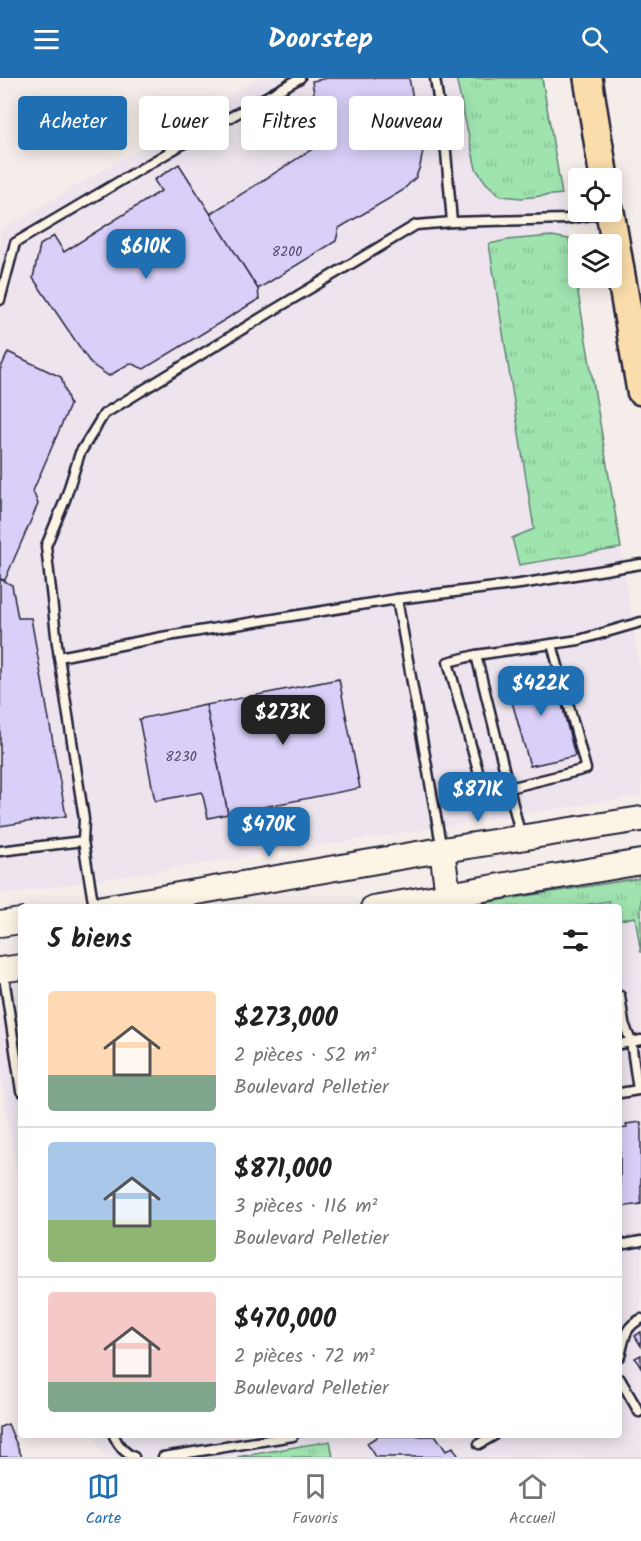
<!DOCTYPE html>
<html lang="fr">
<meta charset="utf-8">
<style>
:root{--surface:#fff;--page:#f2f2f2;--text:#202124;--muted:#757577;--line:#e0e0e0;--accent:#1f6fb2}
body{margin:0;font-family:Kalam,sans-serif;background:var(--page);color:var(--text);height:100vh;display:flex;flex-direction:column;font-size:22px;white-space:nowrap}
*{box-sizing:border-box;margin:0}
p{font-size:20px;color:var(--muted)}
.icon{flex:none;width:33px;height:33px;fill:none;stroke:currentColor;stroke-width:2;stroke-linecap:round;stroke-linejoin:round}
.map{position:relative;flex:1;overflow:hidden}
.side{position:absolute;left:18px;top:826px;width:604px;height:534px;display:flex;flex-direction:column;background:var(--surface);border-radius:6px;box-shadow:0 3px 15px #0003}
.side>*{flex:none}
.guide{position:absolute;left:18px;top:18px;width:606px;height:54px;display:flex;gap:12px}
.controls{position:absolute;left:568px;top:90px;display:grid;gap:12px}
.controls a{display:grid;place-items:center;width:54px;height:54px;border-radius:6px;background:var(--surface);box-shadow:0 3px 15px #0003;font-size:30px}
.price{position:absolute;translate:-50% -51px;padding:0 14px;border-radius:12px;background:var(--accent);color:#fff;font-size:20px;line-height:39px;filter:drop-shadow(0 2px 3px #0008)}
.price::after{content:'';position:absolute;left:50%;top:36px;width:18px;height:14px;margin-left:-9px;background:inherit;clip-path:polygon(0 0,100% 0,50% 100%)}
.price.current{background:#222;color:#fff}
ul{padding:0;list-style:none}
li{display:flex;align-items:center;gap:18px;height:150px;padding:0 30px}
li+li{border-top:2px solid var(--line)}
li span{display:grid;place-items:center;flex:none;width:168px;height:120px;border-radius:6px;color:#555}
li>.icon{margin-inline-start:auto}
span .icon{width:72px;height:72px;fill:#fffc;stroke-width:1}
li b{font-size:26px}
h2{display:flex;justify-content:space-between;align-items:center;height:72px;padding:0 30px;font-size:26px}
.chip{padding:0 21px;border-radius:6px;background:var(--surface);box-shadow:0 3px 15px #0003;font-size:21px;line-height:54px}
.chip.current{background:var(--accent);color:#fff}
header{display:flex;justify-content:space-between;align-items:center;height:78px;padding:0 30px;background:var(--accent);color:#fff;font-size:27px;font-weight:800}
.tab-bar{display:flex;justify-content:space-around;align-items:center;height:84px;border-top:2px solid var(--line);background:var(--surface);font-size:16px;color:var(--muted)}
.tab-bar a{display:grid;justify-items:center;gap:3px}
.tab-bar .current{color:var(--accent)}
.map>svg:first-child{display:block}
.built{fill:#ede4ee}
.grass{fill:url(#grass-tufts);stroke:#608275;stroke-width:1.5}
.building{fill:#d9cff8;stroke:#22223b;stroke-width:1.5}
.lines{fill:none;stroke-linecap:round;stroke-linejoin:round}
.lane-casing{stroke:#22223b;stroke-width:13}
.secondary-casing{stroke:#22223b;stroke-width:28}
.primary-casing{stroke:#22223b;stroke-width:32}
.lane{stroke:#fcf5e5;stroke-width:8}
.secondary{stroke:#fcf5e5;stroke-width:24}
.primary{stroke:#fbddab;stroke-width:27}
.labels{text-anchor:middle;stroke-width:4.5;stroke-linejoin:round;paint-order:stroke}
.number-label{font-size:14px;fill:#504d6a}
</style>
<header><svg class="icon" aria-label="menu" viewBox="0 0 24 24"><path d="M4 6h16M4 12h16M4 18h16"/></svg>Doorstep<svg class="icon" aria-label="search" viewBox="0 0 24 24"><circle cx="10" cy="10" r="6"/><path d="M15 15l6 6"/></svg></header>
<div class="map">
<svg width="641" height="1379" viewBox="0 0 641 1379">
<defs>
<pattern id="grass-tufts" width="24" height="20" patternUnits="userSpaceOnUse" patternTransform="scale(1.5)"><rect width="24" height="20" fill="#9fe3af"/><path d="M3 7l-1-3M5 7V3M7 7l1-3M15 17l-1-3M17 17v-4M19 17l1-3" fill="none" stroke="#89c297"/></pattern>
</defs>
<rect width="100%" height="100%" fill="#f5ede9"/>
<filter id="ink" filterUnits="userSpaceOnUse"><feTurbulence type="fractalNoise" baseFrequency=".0167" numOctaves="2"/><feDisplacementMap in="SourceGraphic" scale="12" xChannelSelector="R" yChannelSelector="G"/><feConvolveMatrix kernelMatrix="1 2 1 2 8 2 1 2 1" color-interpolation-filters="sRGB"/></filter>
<g filter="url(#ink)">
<g class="built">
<path d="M259,0H542L598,342L621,470L641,600V718L0,817V153Z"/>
<path d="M641,800V1379H104L94,1358H620V830L458,829Z"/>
<path d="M21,902V1117L0,996V906Z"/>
</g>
<g class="grass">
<path d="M456,0H542L562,116L521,120L501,118L486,105L476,91Z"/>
<path d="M551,158L569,161L621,470L519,487L512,460L534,451L489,166L507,162Z"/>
<path d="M641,800V875L635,839L620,842V830L610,829L609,823L572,829H474L482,825Z"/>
<path d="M330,1363L333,1379H237Z"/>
</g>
<g class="building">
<path d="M328,0H409L423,73L420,88L416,99L402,113L339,150L336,163L258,211L210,136L322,65L312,3Z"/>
<path d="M179,86L258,211L259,221L144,291L130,285L109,298L91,286L33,200L40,167L54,158L64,174L161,113L154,102Z"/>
<path d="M8,274L61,299L70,327L33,413L38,426L5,502L0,501V292Z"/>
<path d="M0,501L12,507L18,540H31L66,738L0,748Z"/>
<path d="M553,591L575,678L530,688L506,602Z"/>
<path d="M339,601L360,710L228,736L206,627Z"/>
<path d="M206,627L228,736L208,740L202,714L155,723L139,641Z"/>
<path d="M641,1044V1126L620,1129V1051L627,1050L626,1046Z"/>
<path d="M641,1254V1268L635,1258Z"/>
<path d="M641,1277V1290L635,1280Z"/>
<path d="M8,1346L22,1379H0V1349Z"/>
<path d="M378,1358H436L446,1373L453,1369L459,1379H375L367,1365Z"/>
</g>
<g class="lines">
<defs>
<g id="lane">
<path d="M435,0L446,74L452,144"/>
<path d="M0,222L15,165L188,63L300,0"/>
<path d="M397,521L442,772"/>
<path d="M476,577L448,584L483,711L509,710L586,691L552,566"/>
<path d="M59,579L162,559L397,521L520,506L641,486"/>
<path d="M521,759L476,577L579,562L641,544"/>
<path d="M0,773L83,763"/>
<path d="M94,830L83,763L84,741L57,566L46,468L65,422L80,375L104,336L269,235L416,147L452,144L566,141L606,135"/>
<path d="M3,892L21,1013"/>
<path d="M620,918L624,945L631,964L638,1012L620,1015"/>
<path d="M620,966L641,962"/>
<path d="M620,1167L641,1163"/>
<path d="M620,1278C625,1261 623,1250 641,1241"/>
<path d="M620,1301L639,1334"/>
<path d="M114,1358C118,1367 124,1375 134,1379"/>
<path d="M479,1366L493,1358"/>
<path d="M163,1379L293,1358"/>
</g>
<g id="secondary">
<path d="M442,772L448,817"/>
<path d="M103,830L417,776L641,741"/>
<path d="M373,830L641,784"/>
<path d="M0,846L21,843"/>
<path d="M0,892L21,889"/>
</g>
<g id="primary">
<path d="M588,0L604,100"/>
<path d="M610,134L641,313"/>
</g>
</defs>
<use href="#lane" class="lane-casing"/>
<use href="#secondary" class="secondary-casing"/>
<use href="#primary" class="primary-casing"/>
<use href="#lane" class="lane"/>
<use href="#secondary" class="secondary"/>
<use href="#primary" class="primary"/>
</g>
</g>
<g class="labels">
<g class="number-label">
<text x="287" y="178">8200</text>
<text x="181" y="683">8230</text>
</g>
</g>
</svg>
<div class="controls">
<a><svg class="icon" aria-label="locate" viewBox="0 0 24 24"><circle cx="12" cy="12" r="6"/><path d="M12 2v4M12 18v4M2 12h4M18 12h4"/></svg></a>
<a><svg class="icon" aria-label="layers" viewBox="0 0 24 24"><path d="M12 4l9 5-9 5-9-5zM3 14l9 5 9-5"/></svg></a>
</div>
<b class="price" style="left:146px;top:202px">$610K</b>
<b class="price" style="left:541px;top:639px">$422K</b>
<b class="price current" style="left:283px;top:668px">$273K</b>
<b class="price" style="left:478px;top:745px">$871K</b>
<b class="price" style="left:269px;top:780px">$470K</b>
<div class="guide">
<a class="chip current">Acheter</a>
<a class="chip">Louer</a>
<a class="chip">Filtres</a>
<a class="chip">Nouveau</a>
</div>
<section class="side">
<h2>5 biens<svg class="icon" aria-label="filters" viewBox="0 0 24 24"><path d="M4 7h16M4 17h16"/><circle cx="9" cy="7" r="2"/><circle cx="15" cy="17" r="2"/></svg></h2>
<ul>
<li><span style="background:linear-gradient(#ffd9b3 70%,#7fa58c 0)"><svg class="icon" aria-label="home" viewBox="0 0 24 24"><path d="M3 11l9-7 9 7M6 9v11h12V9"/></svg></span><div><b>$273,000</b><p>2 pièces · 52 m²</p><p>Boulevard Pelletier</p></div></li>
<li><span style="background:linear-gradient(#a9c7e8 65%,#8fb573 0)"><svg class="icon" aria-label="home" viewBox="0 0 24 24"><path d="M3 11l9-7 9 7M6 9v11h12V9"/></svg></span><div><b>$871,000</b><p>3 pièces · 116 m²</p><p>Boulevard Pelletier</p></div></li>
<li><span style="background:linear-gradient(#f6c9c9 75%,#7fa58c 0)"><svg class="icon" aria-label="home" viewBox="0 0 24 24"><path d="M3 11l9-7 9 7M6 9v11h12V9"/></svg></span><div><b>$470,000</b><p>2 pièces · 72 m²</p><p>Boulevard Pelletier</p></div></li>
</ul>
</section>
</div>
<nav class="tab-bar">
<a class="current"><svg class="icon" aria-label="map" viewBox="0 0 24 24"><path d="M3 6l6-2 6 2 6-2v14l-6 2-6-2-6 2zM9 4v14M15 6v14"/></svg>Carte</a>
<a><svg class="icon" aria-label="saved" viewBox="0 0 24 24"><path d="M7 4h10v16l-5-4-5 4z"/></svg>Favoris</a>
<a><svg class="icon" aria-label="home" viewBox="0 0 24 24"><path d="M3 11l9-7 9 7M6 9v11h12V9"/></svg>Accueil</a>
</nav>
